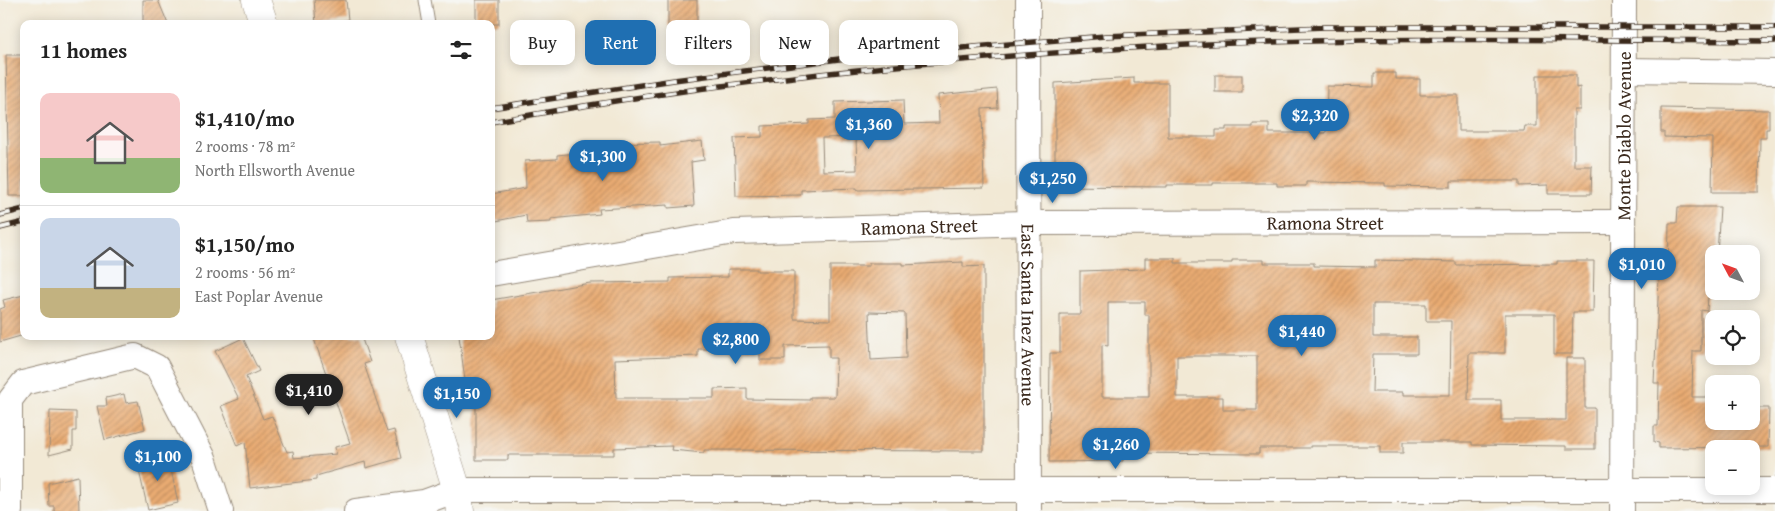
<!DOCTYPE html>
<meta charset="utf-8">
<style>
:root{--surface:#fff;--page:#f2f2f2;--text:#222;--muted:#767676;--line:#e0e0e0;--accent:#1f6fb2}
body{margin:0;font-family:"Gentium Book Plus",serif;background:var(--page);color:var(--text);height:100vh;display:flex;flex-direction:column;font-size:19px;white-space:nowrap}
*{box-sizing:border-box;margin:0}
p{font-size:16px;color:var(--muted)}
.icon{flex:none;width:28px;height:28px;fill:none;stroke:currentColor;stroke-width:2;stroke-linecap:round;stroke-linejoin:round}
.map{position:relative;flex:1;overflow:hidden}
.side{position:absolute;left:20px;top:20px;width:475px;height:320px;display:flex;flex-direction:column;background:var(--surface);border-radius:10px;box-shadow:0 2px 12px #0003}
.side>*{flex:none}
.guide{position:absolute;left:510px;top:20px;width:475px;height:45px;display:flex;gap:10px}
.needle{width:32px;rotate:311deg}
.tools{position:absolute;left:1705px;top:245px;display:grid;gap:10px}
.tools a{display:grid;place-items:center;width:55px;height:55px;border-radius:10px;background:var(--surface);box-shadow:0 2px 12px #0003;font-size:25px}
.price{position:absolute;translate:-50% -42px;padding:0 11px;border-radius:18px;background:var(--accent);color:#fff;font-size:16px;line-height:32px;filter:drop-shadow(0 1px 2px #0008)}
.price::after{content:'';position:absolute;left:50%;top:30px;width:15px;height:11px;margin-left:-8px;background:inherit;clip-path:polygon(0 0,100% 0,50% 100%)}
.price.active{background:#222;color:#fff}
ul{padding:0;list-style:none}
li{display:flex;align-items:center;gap:15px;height:125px;padding:0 20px}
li+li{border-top:1px solid var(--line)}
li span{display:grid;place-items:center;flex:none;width:140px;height:100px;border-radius:10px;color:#555}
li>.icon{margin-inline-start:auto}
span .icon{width:60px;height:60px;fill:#fffc;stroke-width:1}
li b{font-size:21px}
h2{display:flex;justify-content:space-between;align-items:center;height:60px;padding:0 20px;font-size:21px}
.tag{padding:0 18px;border-radius:10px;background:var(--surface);box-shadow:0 2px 12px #0003;font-size:18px;line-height:45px}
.tag.active{background:var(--accent);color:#fff}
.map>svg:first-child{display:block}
.building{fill:url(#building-hatch);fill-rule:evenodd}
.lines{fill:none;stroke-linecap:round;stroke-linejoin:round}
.lane-casing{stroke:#968a7a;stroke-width:13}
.street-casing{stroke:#968a7a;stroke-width:26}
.secondary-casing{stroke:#968a7a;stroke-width:29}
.lane{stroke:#fff;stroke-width:11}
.street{stroke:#fff;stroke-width:24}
.secondary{stroke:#fff;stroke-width:28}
.rail-casing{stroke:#3b2a1e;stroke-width:5.5}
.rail{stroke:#f6f6f2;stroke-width:4;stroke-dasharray:11;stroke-linecap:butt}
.labels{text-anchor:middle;stroke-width:5;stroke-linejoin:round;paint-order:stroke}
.street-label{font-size:19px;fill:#3b2a1e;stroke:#f6f6f2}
</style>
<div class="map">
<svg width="1775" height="511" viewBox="0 0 1775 511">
<defs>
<pattern id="building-hatch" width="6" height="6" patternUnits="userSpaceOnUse" patternTransform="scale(1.25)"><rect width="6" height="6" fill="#e9ab72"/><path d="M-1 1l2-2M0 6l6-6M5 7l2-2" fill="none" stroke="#be8b5d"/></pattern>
</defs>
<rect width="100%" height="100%" fill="#f6f6f2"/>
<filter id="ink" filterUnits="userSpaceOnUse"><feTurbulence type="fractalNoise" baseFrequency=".02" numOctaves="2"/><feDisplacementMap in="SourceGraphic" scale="10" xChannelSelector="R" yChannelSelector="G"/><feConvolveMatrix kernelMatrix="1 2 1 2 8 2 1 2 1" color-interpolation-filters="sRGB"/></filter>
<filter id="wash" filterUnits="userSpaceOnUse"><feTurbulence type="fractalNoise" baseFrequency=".0096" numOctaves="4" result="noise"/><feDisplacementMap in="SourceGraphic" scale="20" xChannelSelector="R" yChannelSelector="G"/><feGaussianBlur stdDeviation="1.12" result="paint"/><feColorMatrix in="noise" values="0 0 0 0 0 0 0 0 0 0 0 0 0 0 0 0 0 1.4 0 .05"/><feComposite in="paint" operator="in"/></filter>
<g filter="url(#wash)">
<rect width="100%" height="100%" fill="#f2e9d5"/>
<g id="blocks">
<g class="building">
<path d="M143,0H158L168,24H143Z"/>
<path d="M314,0H346L348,20L316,24Z"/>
<rect x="476" y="0" width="23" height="24"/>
<rect x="668" y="0" width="29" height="26"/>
<path d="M6,55H24V196H9Z"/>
<path d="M1374,73H1396V79H1420V95H1458V131H1524L1525,126H1537V75H1576V88L1580,87V110H1574V166H1592L1591,194H1548V185L1519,186V181H1451V187L1385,186V183L1306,182V186H1277V183H1213V185H1167V187L1055,186V83L1134,78V83H1168V137H1216V130H1226V127H1253V124H1269V133H1326L1327,86L1374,87Z"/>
<rect x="1215" y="75" width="27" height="17"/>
<path d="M997,89L998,108L982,109L984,188L857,190V188L801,190V195L736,196L734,138L762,137V126L809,124V120L835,119V102L903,100L904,124L939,123L938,95ZM856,137L857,170L823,171L822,138Z"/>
<path d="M1661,108L1769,110V129H1766V138H1760L1759,192H1712L1713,138L1664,137V132H1661Z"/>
<path d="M702,141L704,160L691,162L694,206L668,208V205L599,209L600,214L551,219V222L527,223L526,215L491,222V194L526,188L525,161L557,159V155L608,150L607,143L660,142V146Z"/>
<path d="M1678,207H1720L1717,254H1714V296H1708L1707,311L1701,310V351H1693L1692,397H1714V421H1751V408H1769L1768,447L1659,448V443L1654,442V426H1658L1659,383H1654L1659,278H1668L1669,223H1677Z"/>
<path d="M1145,258H1175V263H1232V260H1264V263H1314V266L1375,267V260L1456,262V265L1557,264V261H1594L1593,312H1573L1572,354H1554V314H1505V353H1469L1468,400H1501V420H1566V358H1585V408H1595V449H1566V446L1472,445V442H1403V453H1380V446H1310V448H1259V454L1123,453V461L1049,462L1050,353H1060V314H1080V271L1145,269ZM1108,302H1145V315H1149V397H1102V345L1108,346ZM1373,304H1426V321H1451L1450,395H1403V392H1372L1373,354H1417V337H1373ZM1177,356H1257V410H1223V397H1177Z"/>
<path d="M963,262V267L984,266V451L704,450V453L671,450L672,446L614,448V455H508V460H476V379L465,380L459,336H491V300L590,283L670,282V278L728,277V269H757V271H794V319L830,320V266H869V263H903V265ZM869,312L905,313L906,358L871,360ZM829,345V358H836L835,397H810V400L747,399V388L714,389V398H616L615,359L698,356V349H760V360H785V346Z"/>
<path d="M24,295V335L0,342V309L5,307L3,300Z"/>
<path d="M313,336H361L370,362L364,364L387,432L394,430L401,458L366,468L365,462L316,476V480L250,488L245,442L237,446L221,406L239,399L215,351L243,338L259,371L246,377L263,419L272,416L287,452L293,451L294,458L336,454L335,447L350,443Z"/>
<path d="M124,394L126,403L138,401L145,429L105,440L97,406H107L106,398Z"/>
<path d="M50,411L76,412V431H73V449L49,455Z"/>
<path d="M168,455L178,503L148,510L137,462Z"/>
<path d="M78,476L79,511H54V506H49L48,483Z"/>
</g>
</g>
</g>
<g filter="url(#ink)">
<use href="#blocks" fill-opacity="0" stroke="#968a7a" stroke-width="1"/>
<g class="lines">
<defs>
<path id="lane" d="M425,0L429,24"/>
<g id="street">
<path id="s1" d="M1028,0L1029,511"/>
<path d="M1624,70L1775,72"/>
<path id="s2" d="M491,274L734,232L1028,223L1622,222"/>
<path d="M10,511V400L23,383L135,356L157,367L204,458L221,511"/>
<path d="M356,511L424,502L457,490H1775"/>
<path id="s3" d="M1622,511L1624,0"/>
</g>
<g id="secondary">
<path d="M256,0L264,24"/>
<path d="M409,336L457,490L460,511"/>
</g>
</defs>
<use href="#lane" class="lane-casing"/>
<use href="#street" class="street-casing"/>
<use href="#secondary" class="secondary-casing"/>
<use href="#lane" class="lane"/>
<use href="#street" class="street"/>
<use href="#secondary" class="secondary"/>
<defs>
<g id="rail">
<path d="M491,108L674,80L855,57L1105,36L1325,27H1775"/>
<path d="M491,122C714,81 941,58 1166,46C1369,36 1572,40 1775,41"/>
<path d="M0,215L24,209"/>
<path d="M0,228L24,222"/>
</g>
</defs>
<use href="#rail" class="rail-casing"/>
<use href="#rail" class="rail"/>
</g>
</g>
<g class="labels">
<g class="street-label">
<text dy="7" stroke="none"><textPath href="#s3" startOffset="375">Monte Diablo Avenue</textPath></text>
<text dy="7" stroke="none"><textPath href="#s2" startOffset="838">Ramona Street</textPath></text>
<text dy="7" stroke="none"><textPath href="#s2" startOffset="432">Ramona Street</textPath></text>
<text dy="7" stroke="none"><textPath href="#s1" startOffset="315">East Santa Inez Avenue</textPath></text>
</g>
</g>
</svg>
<div class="tools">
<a><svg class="needle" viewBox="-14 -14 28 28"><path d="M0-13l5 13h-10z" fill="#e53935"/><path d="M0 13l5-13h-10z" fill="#767676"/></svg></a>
<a><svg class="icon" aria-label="locate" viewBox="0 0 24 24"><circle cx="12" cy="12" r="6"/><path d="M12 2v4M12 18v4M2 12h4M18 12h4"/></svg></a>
<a>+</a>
<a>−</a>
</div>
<b class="price" style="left:1315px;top:141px">$2,320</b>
<b class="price" style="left:869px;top:150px">$1,360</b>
<b class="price" style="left:603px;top:182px">$1,300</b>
<b class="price" style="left:1053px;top:204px">$1,250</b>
<b class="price" style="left:1642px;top:290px">$1,010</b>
<b class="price" style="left:1302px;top:357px">$1,440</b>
<b class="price" style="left:736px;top:365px">$2,800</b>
<b class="price active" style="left:309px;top:416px">$1,410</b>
<b class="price" style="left:457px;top:419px">$1,150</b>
<b class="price" style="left:1116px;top:470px">$1,260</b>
<b class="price" style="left:158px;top:482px">$1,100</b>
<div class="guide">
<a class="tag">Buy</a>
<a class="tag active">Rent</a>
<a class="tag">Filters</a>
<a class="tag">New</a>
<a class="tag">Apartment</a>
</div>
<section class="side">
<h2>11 homes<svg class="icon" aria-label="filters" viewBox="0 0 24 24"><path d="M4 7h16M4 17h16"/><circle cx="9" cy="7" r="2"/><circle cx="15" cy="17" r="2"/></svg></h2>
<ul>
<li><span style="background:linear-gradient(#f6c9c9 65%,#8fb573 0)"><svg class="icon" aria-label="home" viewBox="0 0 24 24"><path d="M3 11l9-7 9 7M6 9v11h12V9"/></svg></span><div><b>$1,410/mo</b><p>2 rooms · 78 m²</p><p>North Ellsworth Avenue</p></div></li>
<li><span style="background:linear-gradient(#c9d6e8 70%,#c2b280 0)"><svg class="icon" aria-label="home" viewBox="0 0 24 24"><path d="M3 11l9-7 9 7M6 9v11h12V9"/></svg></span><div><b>$1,150/mo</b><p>2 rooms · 56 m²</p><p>East Poplar Avenue</p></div></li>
</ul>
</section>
</div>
